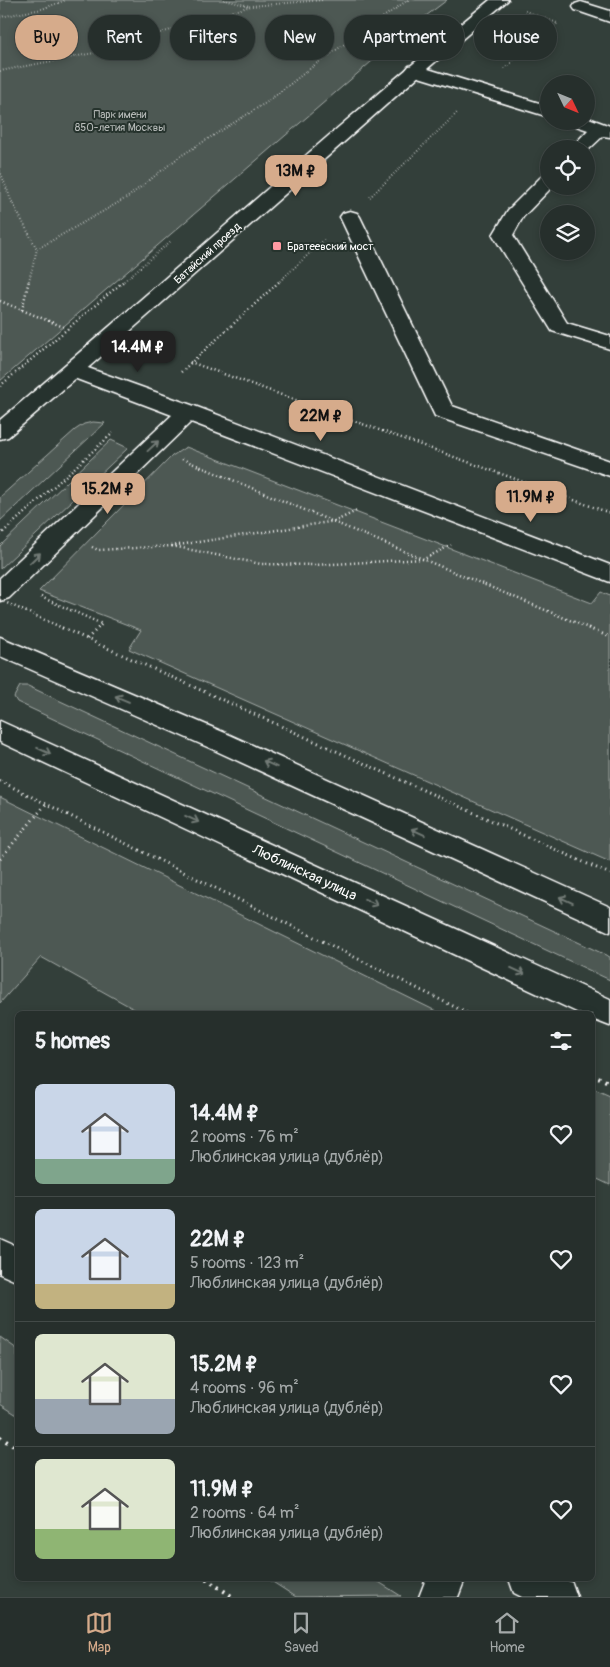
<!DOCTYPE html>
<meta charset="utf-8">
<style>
:root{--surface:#262f2c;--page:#323b38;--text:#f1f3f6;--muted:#a4a9a9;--line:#424a48;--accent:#d6ab8b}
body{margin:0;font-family:Pangolin,sans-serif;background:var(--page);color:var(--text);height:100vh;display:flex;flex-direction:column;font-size:19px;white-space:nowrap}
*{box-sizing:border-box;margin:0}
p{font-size:16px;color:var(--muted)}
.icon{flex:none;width:28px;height:28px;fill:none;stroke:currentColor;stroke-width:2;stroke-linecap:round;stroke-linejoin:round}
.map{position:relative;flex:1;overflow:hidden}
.panel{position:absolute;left:15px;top:1011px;width:580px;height:570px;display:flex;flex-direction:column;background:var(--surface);border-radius:8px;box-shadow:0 2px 8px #0003,0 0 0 1px var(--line)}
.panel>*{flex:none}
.guide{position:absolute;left:15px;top:15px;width:580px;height:45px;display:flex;gap:10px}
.needle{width:32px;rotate:133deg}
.fabs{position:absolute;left:540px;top:75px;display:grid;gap:10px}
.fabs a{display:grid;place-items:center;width:55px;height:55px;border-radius:50%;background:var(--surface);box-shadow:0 2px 8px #0003,0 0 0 1px var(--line);font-size:25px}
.price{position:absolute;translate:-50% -42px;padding:0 11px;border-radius:10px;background:var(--accent);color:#111;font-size:16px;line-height:32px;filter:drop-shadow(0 1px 2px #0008)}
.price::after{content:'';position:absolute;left:50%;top:30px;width:15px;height:11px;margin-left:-8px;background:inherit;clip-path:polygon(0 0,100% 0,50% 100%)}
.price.selected{background:#222;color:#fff}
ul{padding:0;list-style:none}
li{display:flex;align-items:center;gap:15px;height:125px;padding:0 20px}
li+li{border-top:1px solid var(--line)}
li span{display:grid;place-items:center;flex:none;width:140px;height:100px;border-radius:8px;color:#555}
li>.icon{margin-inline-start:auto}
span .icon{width:60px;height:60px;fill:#fffc;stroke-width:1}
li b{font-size:21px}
h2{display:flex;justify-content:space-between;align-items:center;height:60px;padding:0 20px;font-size:21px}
.tag{padding:0 18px;border-radius:22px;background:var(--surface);box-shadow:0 2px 8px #0003,0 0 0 1px var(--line);font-size:18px;line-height:45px}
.tag.selected{background:var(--accent);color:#111}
.tabs{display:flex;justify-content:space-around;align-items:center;height:70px;border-top:1px solid var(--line);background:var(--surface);font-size:14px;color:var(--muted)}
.tabs a{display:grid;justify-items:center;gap:2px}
.tabs .selected{color:var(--accent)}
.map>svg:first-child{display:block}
.green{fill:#4d5853;stroke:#a6aca9}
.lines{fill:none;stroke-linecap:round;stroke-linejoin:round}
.minor-casing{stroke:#fff;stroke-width:3}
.major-casing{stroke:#fff;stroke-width:3}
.path-far3{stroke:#fff;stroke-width:2;stroke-dasharray:0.5 2.5;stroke-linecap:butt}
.path-far2{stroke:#fff;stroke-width:2.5;stroke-dasharray:1 3;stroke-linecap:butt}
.path-far1{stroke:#fff;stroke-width:3;stroke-dasharray:1 4;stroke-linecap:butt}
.path{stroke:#fff;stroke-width:4;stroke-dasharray:2 5;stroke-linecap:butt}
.minor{fill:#26332d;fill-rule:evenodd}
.major{fill:#26332d;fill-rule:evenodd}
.path-bridge-far1{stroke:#fff;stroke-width:2.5;stroke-dasharray:1 3;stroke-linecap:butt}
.path-bridge{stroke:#fff;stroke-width:3;stroke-dasharray:1 4;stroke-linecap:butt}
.oneway{stroke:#727a76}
.poi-dot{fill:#ff9aa2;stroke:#26332d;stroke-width:2}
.labels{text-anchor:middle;stroke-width:4;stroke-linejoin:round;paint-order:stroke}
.far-park-label{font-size:11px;fill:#b8bcba;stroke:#26332d}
.far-poi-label{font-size:11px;fill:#fff;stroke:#26332d;text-anchor:start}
.far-street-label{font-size:11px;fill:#fff;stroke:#26332d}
.street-label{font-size:14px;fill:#fff;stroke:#26332d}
</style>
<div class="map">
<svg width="610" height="1597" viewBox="0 0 610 1597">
<rect width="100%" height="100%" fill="#333f3a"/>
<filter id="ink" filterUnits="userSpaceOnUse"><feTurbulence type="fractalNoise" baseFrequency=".02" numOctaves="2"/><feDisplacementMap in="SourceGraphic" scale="10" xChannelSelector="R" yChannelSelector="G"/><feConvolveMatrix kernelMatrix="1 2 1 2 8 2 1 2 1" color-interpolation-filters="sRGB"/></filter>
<g filter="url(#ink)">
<g class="green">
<path d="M0,0H447L414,25L0,381Z"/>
<path d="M93,422L105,423L0,521V497L75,430L84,424Z"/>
<path d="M111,440L128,448L0,569V546Z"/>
<path d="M186,447L592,603L601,592L610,596V862L129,649L141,630L39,591L172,456Z"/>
<path d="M20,686H28L610,957V980L17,702L14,697Z"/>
<path d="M0,797L442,1014H143L41,957L0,1003Z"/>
<path d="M592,1088L610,1096V1185L593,1177Z"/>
<path d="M0,1337L17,1349V1415L0,1404Z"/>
<path d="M268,1579H374L401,1596L296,1597Z"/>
</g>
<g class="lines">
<defs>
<g id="minor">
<path d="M581,2L610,11V22L575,10L573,7L575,4Z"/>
<path d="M415,65L549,106V117L409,74L406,70L409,66Z"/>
<path d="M586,117L610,126V137L603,136L586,152V149H570L588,130L573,125L570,121H586Z"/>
<path d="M549,174V186H553L523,217L513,235L567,323L610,336V349L552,331L493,235L508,210L542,176Z"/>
<path d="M350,211L357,213L360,217L452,406L610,461V476L435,416L340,217L343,213Z"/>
<path d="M74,363L197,407L610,565V582L191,422L9,598L0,601V578L172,415L66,375L63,370L66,365Z"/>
<path d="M0,1239L18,1247V1282L0,1274Z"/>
<path d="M426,1579H465L458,1597H419Z"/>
<path d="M509,1579H564L572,1583L577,1597H522L514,1593Z"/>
</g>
<g id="major">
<path d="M490,0H508L421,74L112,347L8,437L0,439V420C165,282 323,136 490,0Z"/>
<path d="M0,637L230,735L610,907V932L212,749L0,656Z"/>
<path d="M0,721L610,999V1026L592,1019V1014H581L0,742Z"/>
</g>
</defs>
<use href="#minor" class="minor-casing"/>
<use href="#major" class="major-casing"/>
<g class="path-far3">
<path d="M224,0L250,6"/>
<path d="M525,11L557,23"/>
<path d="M0,17L42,9L66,0"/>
<path d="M504,69L558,23"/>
<path d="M0,71L94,53L251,6L323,0"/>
<path d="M0,171L11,200L37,249"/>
<path d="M370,197L457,113"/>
<path d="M29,281L37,249L128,197L179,157L267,102L316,64L408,0"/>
<path d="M124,281L171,241"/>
<path d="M280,281L325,239"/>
</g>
<g class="path-far2">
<path d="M0,301L66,328"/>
<path d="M22,310L29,280"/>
<path d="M190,362L610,513"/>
<path d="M181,372L281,280"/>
<path d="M0,386L125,280"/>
<path d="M182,459L591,629"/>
<path d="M0,535L113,433"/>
<path d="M172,546L261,564L314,565L424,559L451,545"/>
<path d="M92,547L98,550L172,546L336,521L358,510"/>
<path d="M41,597L102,624L97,629"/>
</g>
<g class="path-far1">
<path d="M588,628L610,637"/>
<path d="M67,630L610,874"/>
<path d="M87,639L98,628"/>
<path d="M0,781L469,1014"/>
<path d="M0,859L46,804"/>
</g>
<g class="path">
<path d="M592,1074L610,1083"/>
<path d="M0,1437L18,1449"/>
<path d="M206,1579L233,1597"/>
</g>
<use href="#minor" class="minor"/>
<use href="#major" class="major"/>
<path class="path-bridge-far1" d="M0,600L65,629"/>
<path class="path-bridge" d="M62,628L67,630"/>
</g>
<defs><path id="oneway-shaft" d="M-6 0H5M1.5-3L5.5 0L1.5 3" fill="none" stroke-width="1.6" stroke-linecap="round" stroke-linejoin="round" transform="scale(1.25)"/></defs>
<g class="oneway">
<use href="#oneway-shaft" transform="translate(153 446) rotate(-43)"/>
<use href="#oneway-shaft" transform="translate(35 558) rotate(-44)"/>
<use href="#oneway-shaft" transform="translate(122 699) rotate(-157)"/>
<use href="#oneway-shaft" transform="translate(44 751) rotate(25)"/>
<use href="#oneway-shaft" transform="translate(270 764) rotate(-155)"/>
<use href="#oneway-shaft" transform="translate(192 819) rotate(25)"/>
<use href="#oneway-shaft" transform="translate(418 832) rotate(-155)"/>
<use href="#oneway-shaft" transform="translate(566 900) rotate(-155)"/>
<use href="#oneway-shaft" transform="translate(371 902) rotate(25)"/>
<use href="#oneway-shaft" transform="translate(518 971) rotate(25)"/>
</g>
</g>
<rect class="poi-dot" x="272" y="241" width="10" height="10" rx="2.5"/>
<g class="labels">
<g class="far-park-label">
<text x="120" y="118">Парк имени<tspan x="120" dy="13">850-летия Москвы</tspan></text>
</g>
<g class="far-poi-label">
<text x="287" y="250">Братеевский мост</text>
</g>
<g class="far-street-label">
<text transform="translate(207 253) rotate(-42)" y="4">Батайский проезд</text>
</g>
<g class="street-label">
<text transform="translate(305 872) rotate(25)" y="5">Люблинская улица</text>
</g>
</g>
</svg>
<div class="fabs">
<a><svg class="needle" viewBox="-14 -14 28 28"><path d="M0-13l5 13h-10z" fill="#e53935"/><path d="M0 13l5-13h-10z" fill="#a4a9a9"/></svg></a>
<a><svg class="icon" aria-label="locate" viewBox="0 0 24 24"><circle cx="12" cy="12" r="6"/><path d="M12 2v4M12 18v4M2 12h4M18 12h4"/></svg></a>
<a><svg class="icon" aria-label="layers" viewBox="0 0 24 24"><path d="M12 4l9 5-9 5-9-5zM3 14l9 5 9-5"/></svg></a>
</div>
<b class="price" style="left:296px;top:197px">13M ₽</b>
<b class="price selected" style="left:138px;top:373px">14.4M ₽</b>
<b class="price" style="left:321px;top:442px">22M ₽</b>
<b class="price" style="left:108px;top:515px">15.2M ₽</b>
<b class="price" style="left:531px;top:523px">11.9M ₽</b>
<div class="guide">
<a class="tag selected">Buy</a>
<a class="tag">Rent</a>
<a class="tag">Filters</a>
<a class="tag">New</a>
<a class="tag">Apartment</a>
<a class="tag">House</a>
</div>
<section class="panel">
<h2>5 homes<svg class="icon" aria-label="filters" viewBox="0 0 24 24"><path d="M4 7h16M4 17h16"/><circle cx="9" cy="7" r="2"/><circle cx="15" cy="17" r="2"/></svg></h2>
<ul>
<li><span style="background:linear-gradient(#c9d6e8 75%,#7fa58c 0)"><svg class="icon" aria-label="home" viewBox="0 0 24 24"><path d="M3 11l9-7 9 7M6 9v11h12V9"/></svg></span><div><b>14.4M ₽</b><p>2 rooms · 76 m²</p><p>Люблинская улица (дублёр)</p></div><svg class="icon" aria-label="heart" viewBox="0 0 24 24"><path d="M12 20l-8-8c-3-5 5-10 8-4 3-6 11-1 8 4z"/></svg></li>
<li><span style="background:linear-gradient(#c9d6e8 75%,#c2b280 0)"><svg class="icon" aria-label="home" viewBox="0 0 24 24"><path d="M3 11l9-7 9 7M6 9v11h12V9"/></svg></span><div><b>22M ₽</b><p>5 rooms · 123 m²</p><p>Люблинская улица (дублёр)</p></div><svg class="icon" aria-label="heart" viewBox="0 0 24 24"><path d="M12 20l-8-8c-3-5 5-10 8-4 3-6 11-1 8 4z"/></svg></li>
<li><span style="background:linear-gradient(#dfe7d0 65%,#9aa5b1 0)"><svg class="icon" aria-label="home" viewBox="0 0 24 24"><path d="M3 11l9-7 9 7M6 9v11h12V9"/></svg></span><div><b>15.2M ₽</b><p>4 rooms · 96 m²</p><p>Люблинская улица (дублёр)</p></div><svg class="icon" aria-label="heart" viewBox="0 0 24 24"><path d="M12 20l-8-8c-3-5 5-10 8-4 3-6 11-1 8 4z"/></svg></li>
<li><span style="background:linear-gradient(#dfe7d0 70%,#8fb573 0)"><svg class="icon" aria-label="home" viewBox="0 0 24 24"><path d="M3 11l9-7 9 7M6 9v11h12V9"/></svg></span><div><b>11.9M ₽</b><p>2 rooms · 64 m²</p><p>Люблинская улица (дублёр)</p></div><svg class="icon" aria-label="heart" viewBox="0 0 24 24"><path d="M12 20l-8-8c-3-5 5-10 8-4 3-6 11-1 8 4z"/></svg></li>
</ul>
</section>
</div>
<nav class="tabs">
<a class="selected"><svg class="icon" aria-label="map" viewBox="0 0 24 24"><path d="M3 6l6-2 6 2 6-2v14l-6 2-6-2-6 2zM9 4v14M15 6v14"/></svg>Map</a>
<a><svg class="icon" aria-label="saved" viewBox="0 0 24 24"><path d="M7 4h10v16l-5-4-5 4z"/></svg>Saved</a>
<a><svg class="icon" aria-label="home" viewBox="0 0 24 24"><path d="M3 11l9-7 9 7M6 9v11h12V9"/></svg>Home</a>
</nav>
